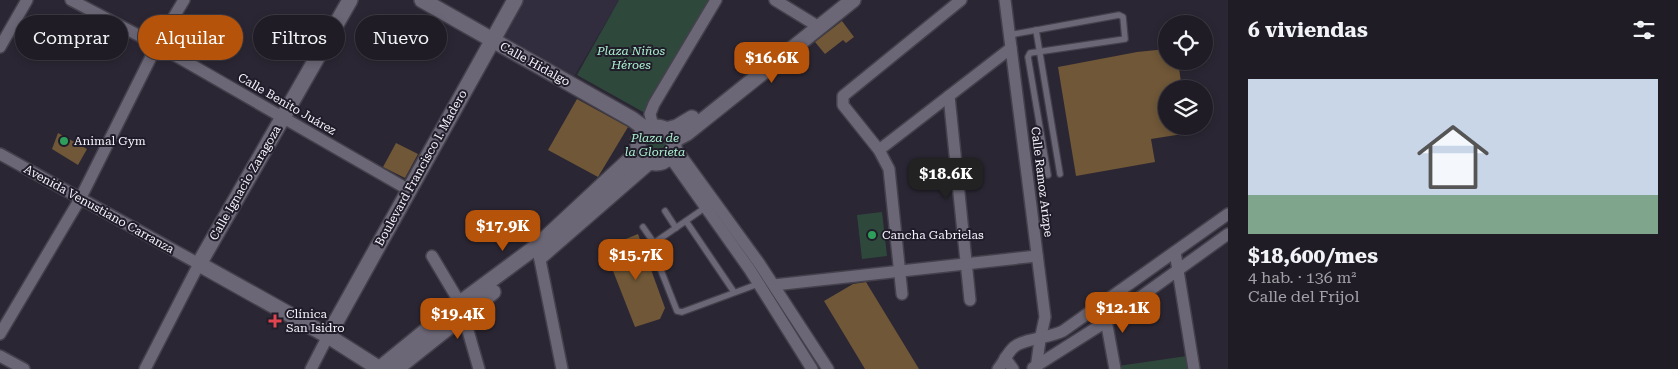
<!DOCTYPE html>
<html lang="es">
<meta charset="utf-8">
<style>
:root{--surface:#201c26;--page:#2d2932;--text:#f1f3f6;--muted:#a2a1a7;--line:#3d3a43;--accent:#b45309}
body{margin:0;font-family:"Roboto Serif",serif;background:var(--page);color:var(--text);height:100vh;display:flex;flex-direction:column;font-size:19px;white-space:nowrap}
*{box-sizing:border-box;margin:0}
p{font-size:16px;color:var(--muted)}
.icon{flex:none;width:28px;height:28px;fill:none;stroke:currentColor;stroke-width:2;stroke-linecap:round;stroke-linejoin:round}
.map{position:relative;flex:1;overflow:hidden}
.sheet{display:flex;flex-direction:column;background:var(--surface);width:450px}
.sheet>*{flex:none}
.guide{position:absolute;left:15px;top:15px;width:475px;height:45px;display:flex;gap:10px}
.controls{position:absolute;left:1158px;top:15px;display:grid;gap:10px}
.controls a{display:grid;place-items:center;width:55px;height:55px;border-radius:50%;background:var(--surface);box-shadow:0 2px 8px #0003,0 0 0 1px var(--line);font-size:25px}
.price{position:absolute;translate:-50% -42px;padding:0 11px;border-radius:10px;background:var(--accent);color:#fff;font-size:16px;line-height:32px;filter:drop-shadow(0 1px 2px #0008)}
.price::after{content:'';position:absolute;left:50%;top:30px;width:15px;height:11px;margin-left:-8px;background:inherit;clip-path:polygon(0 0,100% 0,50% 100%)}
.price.selected{background:#222;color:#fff}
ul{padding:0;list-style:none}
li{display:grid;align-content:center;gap:10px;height:265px;padding:0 20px}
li+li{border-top:1px solid var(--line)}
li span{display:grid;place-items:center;height:155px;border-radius:0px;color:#555}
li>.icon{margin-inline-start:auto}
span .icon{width:90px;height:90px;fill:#fffc;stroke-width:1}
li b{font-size:21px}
h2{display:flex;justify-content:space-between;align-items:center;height:60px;padding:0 20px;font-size:21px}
.pill{padding:0 18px;border-radius:22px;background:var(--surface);box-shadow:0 2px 8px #0003,0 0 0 1px var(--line);font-size:18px;line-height:45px}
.pill.selected{background:var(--accent);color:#fff}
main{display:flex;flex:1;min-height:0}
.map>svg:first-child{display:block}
.built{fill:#322c3f}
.green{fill:#2f483c}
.building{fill:#6f5738}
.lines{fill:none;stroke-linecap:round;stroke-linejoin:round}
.lane-casing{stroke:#44414c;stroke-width:8}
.street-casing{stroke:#44414c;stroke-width:14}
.secondary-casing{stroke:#44414c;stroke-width:18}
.lane{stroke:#6c6776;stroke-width:5.5}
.street{stroke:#6c6776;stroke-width:11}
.secondary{stroke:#6c6776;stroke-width:15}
.leisure-dot{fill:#2e9e5b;stroke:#201c29;stroke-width:2}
.health-dot{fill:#e0444e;stroke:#201c29;stroke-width:2}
.labels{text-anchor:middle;stroke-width:4;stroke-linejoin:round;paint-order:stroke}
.park-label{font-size:12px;font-style:italic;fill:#adf3d1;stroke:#201c29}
.street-label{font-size:12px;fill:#f6f3fc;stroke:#201c29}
.poi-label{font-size:12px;fill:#f6f3fc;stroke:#201c29;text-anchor:start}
</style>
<main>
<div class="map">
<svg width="1228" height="369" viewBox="0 0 1228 369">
<rect width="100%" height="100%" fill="#2a2633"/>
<path class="built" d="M509,0H619L572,80L490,34Z"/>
<g class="green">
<path d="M619,0H709L645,113L577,75Z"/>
<circle cx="655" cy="145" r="13"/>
<path d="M882,212L887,256L862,259L857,215Z"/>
<path d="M1187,356L1188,369H1118V366Z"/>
</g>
<g class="building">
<path d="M842,21L854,37L846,43L843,40L825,54L815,42Z"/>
<path d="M1166,49V61H1178L1182,89H1166V126H1188L1189,133L1151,139L1155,162L1076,176L1058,67L1137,52Z"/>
<path d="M577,99L628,127L598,177L548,150Z"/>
<path d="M58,133L87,149L78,165L52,149Z"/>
<path d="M396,143L418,154L405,178L383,167Z"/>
<path d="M638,234L665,308L660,319L635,327L604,248Z"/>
<path d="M866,282L919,369H865L824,301L853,284Z"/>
</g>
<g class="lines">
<defs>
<g id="lane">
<path d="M1036,30L1060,174"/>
<path d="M1009,35L1119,15L1123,17L1125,39L1030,53L1028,57L1048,175"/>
<path d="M706,207L651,245L677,311L682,312L758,284"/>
<path d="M665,211L676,228"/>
<path d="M686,221L734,292"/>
<path d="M643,227L654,243"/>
</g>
<g id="street">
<path d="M71,0L157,45L409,190"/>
<path d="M775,0L819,27"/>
<path d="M1005,0L1045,317L1040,340L1036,369"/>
<path d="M0,47L27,0"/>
<path d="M949,96L970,300"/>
<path d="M653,127L650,114L654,104L716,0"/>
<path d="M674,146L759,263L828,369"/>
<path d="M879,150L1011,48"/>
<path d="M0,154L199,264L145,369"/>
<path d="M670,157L750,270L812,369"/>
<path d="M538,250L562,369"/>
<path d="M1175,252L1194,369"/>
<path d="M432,256L460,303L479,369"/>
<path d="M774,285L1037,256"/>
<path d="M902,294L889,169L879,150L843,105V96L961,0"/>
<path d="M1103,304L1115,369"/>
<path d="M0,334L80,199L157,45L184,0"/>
<path d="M0,356L24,369"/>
<path d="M1005,358L1013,369"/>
<path d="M1033,368L1107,321L1228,234"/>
<path d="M311,369L328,336"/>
<path d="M998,369C1004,362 1007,353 1014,347C1023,339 1049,338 1063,331L1228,214"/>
</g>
<g id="secondary">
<path d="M350,0L199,264L328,336L380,369"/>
<path d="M422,0L632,119L647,130"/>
<circle cx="656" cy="145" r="18"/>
<path d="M666,130L677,127L692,118"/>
<path d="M674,140L687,133L853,0"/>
<path d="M541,256L649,162"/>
<path d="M328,336L515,0"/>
<path d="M379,369L460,303L537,246L639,151"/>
<path d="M396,369L493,292"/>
</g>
</defs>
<use href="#lane" class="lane-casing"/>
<use href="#street" class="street-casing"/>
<use href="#secondary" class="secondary-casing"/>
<use href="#lane" class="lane"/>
<use href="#street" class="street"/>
<use href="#secondary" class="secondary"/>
</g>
<g class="leisure-dot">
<circle cx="64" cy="141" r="5"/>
<circle cx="872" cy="235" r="5"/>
</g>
<path class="health-dot" d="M272.5 313.5h5v5h5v5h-5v5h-5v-5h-5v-5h5z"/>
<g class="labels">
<g class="park-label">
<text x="631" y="55">Plaza Niños<tspan x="631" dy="14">Héroes</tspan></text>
<text x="655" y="142">Plaza de<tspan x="655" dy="14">la Glorieta</tspan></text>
</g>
<g class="street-label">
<text transform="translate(535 64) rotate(29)" y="4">Calle Hidalgo</text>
<text transform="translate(287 104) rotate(30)" y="4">Calle Benito Juárez</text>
<text transform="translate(421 168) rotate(-61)" y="4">Boulevard Francisco I. Madero</text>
<text transform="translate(1042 182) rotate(83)" y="4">Calle Ramoz Arizpe</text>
<text transform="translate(245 183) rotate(-60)" y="4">Calle Ignacio Zaragoza</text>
<text transform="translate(99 209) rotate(29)" y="4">Avenida Venustiano Carranza</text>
</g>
<g class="poi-label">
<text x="74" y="145">Animal Gym</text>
<text x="882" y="239">Cancha Gabrielas</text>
<text x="286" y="318">Clínica<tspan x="286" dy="14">San Isidro</tspan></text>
</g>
</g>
</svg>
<div class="controls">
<a><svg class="icon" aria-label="locate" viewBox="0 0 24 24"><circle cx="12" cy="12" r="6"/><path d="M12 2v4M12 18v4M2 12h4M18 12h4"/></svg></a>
<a><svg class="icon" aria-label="layers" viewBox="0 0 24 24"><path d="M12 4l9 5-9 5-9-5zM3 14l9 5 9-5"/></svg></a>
</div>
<b class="price" style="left:772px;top:84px">$16.6K</b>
<b class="price selected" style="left:946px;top:200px">$18.6K</b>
<b class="price" style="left:503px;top:252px">$17.9K</b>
<b class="price" style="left:636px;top:281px">$15.7K</b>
<b class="price" style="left:1123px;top:334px">$12.1K</b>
<b class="price" style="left:458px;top:340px">$19.4K</b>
<div class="guide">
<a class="pill">Comprar</a>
<a class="pill selected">Alquilar</a>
<a class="pill">Filtros</a>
<a class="pill">Nuevo</a>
</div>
</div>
<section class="sheet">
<h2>6 viviendas<svg class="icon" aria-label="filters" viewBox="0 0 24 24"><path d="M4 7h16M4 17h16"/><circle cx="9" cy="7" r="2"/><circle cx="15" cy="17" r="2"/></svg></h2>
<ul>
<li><span style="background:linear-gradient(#c9d6e8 75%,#7fa58c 0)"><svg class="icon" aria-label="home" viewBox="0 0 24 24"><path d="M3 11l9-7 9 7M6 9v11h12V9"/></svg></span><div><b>$18,600/mes</b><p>4 hab. · 136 m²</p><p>Calle del Frijol</p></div></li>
</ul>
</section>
</main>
